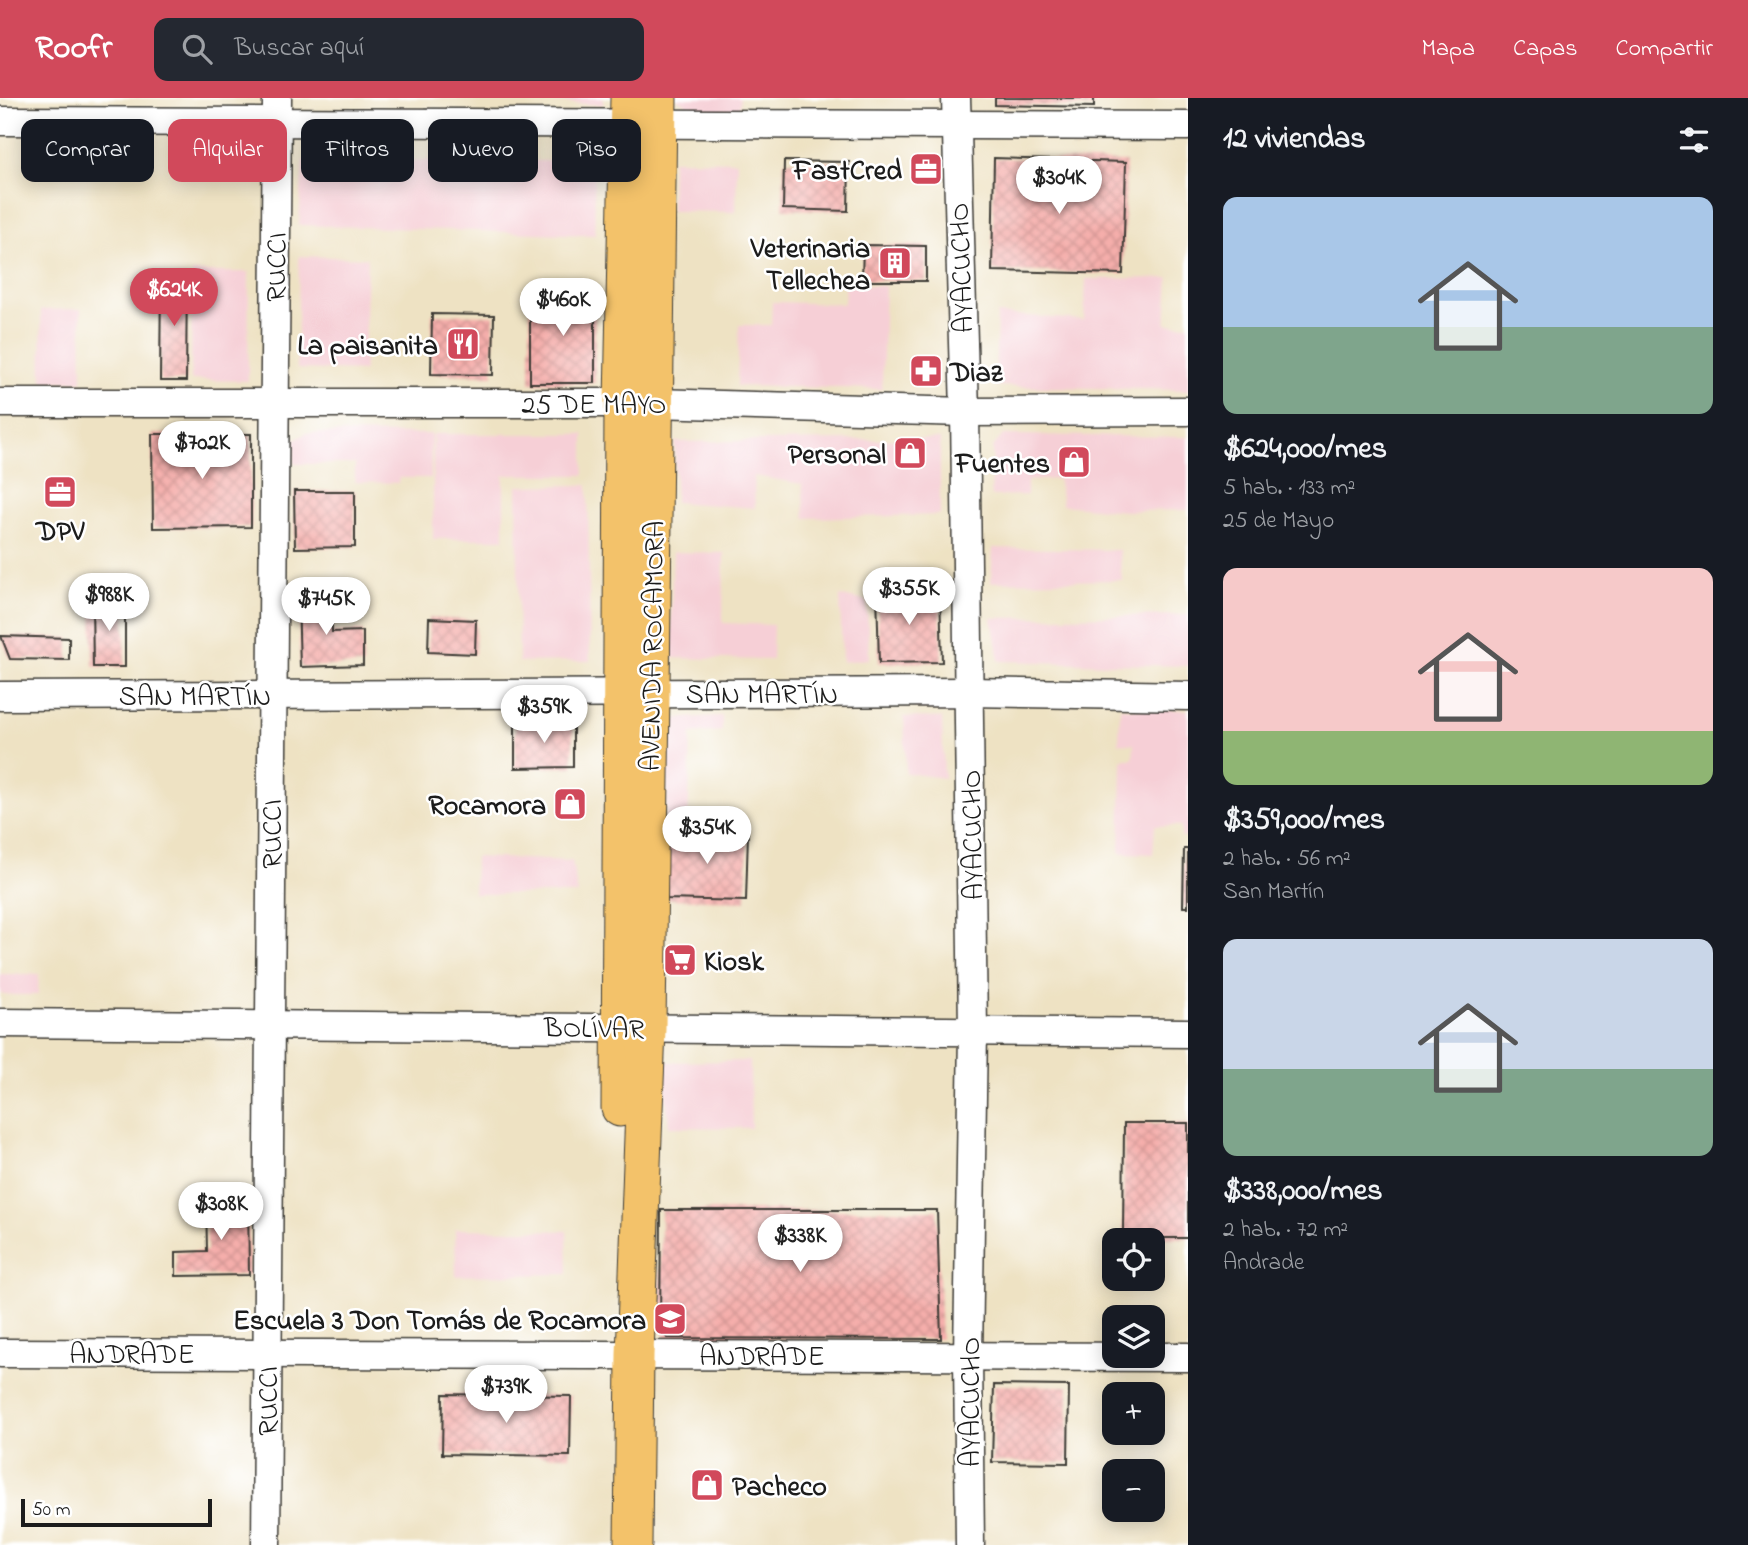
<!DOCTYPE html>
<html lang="es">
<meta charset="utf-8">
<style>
:root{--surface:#171b24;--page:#242831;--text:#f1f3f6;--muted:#9ea1a6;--accent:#d1495b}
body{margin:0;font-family:"Indie Flower",sans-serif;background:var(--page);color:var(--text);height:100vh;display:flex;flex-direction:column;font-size:26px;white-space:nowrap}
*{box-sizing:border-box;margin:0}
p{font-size:23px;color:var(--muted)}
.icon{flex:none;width:38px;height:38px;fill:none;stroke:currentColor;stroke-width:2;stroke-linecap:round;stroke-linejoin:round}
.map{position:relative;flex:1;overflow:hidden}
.panel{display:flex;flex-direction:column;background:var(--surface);width:560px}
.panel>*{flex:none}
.banner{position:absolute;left:21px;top:21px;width:665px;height:63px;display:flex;gap:14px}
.controls{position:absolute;left:1102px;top:1130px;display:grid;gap:14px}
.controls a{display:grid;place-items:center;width:63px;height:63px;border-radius:14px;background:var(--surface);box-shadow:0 4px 18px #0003;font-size:35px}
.scale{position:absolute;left:21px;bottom:18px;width:191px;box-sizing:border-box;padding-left:7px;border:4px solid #1c1c1c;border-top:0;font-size:19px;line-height:24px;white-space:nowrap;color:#1c1c1c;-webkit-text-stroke:5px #fff;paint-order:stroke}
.price{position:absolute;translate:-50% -60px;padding:0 16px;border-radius:24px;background:#fff;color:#222;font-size:23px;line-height:46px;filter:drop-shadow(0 2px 4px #0008)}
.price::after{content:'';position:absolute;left:50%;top:42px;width:21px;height:16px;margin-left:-10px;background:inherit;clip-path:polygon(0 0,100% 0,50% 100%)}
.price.selected{background:var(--accent);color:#fff}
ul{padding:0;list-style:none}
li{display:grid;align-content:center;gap:14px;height:371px;padding:0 35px}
li span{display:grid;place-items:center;height:217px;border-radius:14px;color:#555}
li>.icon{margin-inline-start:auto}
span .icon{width:126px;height:126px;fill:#fffc;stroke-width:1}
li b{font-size:30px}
h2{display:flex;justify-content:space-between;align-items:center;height:84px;padding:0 35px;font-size:30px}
.pill{padding:0 24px;border-radius:14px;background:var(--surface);box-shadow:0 4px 18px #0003;font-size:24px;line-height:63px}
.pill.selected{background:var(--accent);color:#fff}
header{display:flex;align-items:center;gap:42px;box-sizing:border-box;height:98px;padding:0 35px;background:var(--accent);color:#fff}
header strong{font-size:33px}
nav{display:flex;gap:38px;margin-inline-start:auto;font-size:24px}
.search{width:490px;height:63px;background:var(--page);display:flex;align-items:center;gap:18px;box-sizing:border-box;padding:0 24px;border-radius:14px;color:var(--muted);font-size:26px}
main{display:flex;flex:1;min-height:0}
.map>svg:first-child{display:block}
.built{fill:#f6cfd6}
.building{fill:url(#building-cross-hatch)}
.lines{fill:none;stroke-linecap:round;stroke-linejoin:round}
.minor-casing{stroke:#3c3a35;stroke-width:31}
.major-casing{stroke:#3c3a35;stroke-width:39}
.minor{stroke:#fff;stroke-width:28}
.major{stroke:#f3c26a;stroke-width:37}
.labels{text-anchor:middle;stroke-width:5;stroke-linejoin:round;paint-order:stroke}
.poi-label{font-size:28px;font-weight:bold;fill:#1c1c1c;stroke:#fff;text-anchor:end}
.street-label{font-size:28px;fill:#1c1c1c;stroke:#fff}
</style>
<header>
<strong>Roofr</strong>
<div class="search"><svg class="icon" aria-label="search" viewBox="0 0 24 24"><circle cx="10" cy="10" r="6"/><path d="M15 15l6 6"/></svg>Buscar aquí</div>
<nav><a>Mapa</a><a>Capas</a><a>Compartir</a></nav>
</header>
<main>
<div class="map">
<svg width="1188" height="1447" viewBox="0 0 1188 1447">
<defs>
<pattern id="building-cross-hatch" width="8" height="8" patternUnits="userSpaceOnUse" patternTransform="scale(1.75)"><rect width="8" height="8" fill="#f5aeab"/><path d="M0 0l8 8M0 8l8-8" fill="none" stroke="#d19593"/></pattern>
</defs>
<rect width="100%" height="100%" fill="#fff"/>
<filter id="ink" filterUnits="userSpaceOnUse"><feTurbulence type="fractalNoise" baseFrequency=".0143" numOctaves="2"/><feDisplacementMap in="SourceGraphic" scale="14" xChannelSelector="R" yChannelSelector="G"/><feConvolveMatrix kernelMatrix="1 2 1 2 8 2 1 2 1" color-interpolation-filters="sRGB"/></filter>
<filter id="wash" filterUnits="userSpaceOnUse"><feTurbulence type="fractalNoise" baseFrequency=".00686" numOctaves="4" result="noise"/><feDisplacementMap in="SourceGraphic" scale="28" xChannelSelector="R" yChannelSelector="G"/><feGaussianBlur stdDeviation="1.57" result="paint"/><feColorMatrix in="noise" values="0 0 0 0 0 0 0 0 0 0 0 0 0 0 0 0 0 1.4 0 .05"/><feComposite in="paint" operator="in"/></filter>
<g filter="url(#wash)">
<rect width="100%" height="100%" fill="#eee2c3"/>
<g class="built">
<path d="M479,0H603V7Z"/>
<path d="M676,0H740L739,13L694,12Z"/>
<path d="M303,62L594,63L595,137L299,127Z"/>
<path d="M672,62L737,63L736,114L671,113Z"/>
<path d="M299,158L367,160L364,273L297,271Z"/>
<path d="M192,174H249L248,283L191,282Z"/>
<path d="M1169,180L1166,226L1188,227V292L995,288L997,216L1084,222L1086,181Z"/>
<path d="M845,187L885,188L882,291L737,288L739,227H771L772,204L844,206Z"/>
<path d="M81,211L82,283L42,284L41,212Z"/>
<path d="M306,335L431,336V380H399L398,385L355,384V366H294V343Z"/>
<path d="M433,336H584V377H504V441H433Z"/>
<path d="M1003,337L1188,339V412L1125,413L1062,407L1058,381L1027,383V397L991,398L993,349Z"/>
<path d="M940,341V417L805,420L802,386L754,378L755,410L675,404V344Z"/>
<path d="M588,387L590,563L519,564L517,388Z"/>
<path d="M993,450L1119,452L1122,482L991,484Z"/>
<path d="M673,454L724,455L723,525L773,527L772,562L670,560Z"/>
<path d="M840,498L867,503L869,561L842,564Z"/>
<path d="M1188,517V568L999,563L992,520Z"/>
<path d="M1120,610L1188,612V739H1181V728H1155L1153,756L1120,755L1122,661H1133L1134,646L1119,645Z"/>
<path d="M722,618V633L691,636L688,730L666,729L668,621Z"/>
<path d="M904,619L942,620L944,680L906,675Z"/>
<path d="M475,759L572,763L578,796H474Z"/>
<path d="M0,876H39L38,897H4L0,895Z"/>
<path d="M750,963L751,1030L669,1029L663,964Z"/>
<path d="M455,1131L567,1133L568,1176L456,1178Z"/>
</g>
<g id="blocks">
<g class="building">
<path d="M995,0H1094V9L995,7Z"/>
<path d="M994,60L1126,64L1123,176L992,173Z"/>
<path d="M784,63L849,64L848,113L783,111Z"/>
<path d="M863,147L926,148V183H862Z"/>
<path d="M161,178H187L186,283H160Z"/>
<path d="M595,195V285H530V196Z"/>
<path d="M432,216L494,217L493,277L431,276Z"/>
<path d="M152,336H251V429L153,430Z"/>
<path d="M294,393H355V449L295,450Z"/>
<path d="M877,493L940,494L942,564L879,565Z"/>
<path d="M331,499L332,534L363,533V567L300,569L298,500Z"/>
<path d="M92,502H125V569H93Z"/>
<path d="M429,520L476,522L475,556L428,554Z"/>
<path d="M1,538L69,540V562L10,561Z"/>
<path d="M515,624H573V669L515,670Z"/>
<path d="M667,733L748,735L746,803L665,801Z"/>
<path d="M1184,751H1188V809H1183Z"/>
<path d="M1124,1025H1188V1140H1123Z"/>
<path d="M206,1100H248L249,1177L176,1178V1154L207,1153Z"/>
<path d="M661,1112H937L941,1241L667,1240L660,1230Z"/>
<path d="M994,1287L1069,1288L1068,1365L992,1364Z"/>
<path d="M443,1296L571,1298L570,1358L442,1356Z"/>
</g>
</g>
</g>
<g filter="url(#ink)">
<use href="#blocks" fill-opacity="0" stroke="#3c3a35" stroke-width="2"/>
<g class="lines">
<defs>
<g id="minor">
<path d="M956,0L965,314L973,933L968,1258L970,1447"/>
<path d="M0,23L1188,28"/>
<path d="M0,305H655L965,314L1188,313"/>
<path d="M0,598L970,594L1188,598"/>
<path d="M0,925L1188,935"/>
<path d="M0,1255L1188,1259"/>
<path d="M266,1447L277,0"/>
</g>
<g id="major">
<path d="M620,1010L623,305L629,0"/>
<path d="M633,1447L635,1257L647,930L658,0"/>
</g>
</defs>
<use href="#minor" class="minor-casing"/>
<use href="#major" class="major-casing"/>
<use href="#minor" class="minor"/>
<use href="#major" class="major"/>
</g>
</g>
<defs>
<symbol id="office-square" viewBox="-11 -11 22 22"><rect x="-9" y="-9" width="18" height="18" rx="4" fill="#d1495b" stroke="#fff"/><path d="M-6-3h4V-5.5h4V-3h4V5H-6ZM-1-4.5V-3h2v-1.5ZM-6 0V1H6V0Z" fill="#fff"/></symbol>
<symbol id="building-square" viewBox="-11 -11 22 22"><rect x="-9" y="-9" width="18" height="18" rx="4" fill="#d1495b" stroke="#fff"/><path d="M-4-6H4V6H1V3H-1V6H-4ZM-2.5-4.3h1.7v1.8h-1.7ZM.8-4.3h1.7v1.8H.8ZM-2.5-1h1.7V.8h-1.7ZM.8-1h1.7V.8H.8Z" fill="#fff"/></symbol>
<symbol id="restaurant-square" viewBox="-11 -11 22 22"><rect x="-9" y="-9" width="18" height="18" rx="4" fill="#d1495b" stroke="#fff"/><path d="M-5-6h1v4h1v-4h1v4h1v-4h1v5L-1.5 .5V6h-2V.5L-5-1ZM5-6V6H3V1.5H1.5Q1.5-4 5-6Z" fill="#fff"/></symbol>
<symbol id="pharmacy-square" viewBox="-11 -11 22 22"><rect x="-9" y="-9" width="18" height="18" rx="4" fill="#d1495b" stroke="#fff"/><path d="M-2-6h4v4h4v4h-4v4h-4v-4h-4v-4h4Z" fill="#fff"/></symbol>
<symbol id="shop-square" viewBox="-11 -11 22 22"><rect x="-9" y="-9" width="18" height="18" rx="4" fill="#d1495b" stroke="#fff"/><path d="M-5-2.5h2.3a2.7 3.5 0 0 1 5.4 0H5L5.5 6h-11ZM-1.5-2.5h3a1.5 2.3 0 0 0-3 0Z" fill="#fff"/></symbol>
<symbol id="supermarket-square" viewBox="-11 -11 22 22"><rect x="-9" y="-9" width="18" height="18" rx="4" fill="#d1495b" stroke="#fff"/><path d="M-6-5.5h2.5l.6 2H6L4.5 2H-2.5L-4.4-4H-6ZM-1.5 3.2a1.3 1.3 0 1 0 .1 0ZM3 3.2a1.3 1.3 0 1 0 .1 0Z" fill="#fff"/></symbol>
<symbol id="school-square" viewBox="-11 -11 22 22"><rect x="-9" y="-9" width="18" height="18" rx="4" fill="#d1495b" stroke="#fff"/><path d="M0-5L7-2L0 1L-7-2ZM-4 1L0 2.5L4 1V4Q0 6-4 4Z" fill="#fff"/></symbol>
</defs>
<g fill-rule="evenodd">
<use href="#office-square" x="907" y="52" width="38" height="38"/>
<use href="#building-square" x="876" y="146" width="38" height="38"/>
<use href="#restaurant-square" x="444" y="227" width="38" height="38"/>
<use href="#pharmacy-square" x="907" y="254" width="38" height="38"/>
<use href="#shop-square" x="891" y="336" width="38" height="38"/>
<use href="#shop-square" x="1055" y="345" width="38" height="38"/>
<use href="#office-square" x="41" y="375" width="38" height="38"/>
<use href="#shop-square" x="551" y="687" width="38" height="38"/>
<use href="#supermarket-square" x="661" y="843" width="38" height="38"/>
<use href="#school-square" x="651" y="1202" width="38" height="38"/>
<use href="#shop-square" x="688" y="1368" width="38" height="38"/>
</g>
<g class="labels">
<g class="poi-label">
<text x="902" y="81">FastCred</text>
<text x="870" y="159">Veterinaria<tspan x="870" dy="32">Tellechea</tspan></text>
<text x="438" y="256">La paisanita</text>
<text x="950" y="283" text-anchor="start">Diaz</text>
<text x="886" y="365">Personal</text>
<text x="1050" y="374">Fuentes</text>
<text x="60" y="442" text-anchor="middle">DPV</text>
<text x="546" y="716">Rocamora</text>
<text x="704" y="872" text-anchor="start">Kiosk</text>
<text x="646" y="1231">Escuela 3 Don Tomás de Rocamora</text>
<text x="732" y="1397" text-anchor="start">Pacheco</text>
</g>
<g class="street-label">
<text transform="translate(275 169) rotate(-89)" y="10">RUCCI</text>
<text transform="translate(960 170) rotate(-92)" y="10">AYACUCHO</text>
<text x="594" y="315">25 DE MAYO</text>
<text transform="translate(651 548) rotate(-89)" y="10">AVENIDA ROCAMORA</text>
<text x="762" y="605">SAN MARTÍN</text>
<text x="195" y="607">SAN MARTÍN</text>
<text transform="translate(271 736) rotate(-90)" y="10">RUCCI</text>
<text transform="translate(971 737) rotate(-91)" y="10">AYACUCHO</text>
<text transform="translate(594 929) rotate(1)" y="10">BOLÍVAR</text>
<text x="132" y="1265">ANDRADE</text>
<text x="762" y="1267">ANDRADE</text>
<text transform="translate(267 1303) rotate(-90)" y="10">RUCCI</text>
<text transform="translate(969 1304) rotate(-90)" y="10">AYACUCHO</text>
</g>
</g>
</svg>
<div class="controls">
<a><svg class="icon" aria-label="locate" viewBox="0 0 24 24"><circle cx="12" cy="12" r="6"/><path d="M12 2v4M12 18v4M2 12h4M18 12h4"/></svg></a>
<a><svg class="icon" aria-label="layers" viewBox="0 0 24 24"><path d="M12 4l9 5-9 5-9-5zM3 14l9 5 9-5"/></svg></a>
<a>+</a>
<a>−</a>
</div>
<div class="scale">50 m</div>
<b class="price" style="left:1059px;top:118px">$304K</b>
<b class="price selected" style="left:174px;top:230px">$624K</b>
<b class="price" style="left:563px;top:240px">$460K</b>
<b class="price" style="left:202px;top:383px">$702K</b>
<b class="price" style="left:909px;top:529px">$355K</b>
<b class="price" style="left:109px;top:535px">$988K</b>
<b class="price" style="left:326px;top:539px">$745K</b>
<b class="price" style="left:544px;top:647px">$359K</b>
<b class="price" style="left:707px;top:768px">$354K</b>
<b class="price" style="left:221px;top:1144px">$308K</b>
<b class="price" style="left:800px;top:1176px">$338K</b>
<b class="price" style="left:506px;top:1327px">$739K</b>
<div class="banner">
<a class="pill">Comprar</a>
<a class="pill selected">Alquilar</a>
<a class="pill">Filtros</a>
<a class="pill">Nuevo</a>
<a class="pill">Piso</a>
</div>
</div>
<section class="panel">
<h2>12 viviendas<svg class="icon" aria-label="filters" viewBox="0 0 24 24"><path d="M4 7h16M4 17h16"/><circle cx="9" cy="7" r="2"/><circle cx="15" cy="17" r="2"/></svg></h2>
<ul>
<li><span style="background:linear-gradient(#a9c7e8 60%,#7fa58c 0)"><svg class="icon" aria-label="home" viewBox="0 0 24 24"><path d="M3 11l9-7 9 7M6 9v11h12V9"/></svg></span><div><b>$624,000/mes</b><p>5 hab. · 133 m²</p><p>25 de Mayo</p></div></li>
<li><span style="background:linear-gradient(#f6c9c9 75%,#8fb573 0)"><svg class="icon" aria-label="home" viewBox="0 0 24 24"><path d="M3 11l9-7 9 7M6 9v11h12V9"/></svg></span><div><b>$359,000/mes</b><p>2 hab. · 56 m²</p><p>San Martín</p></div></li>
<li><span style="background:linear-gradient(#c9d6e8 60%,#7fa58c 0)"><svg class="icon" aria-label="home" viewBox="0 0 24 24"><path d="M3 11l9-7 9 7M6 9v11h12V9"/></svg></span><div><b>$338,000/mes</b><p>2 hab. · 72 m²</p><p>Andrade</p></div></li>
</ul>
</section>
</main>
